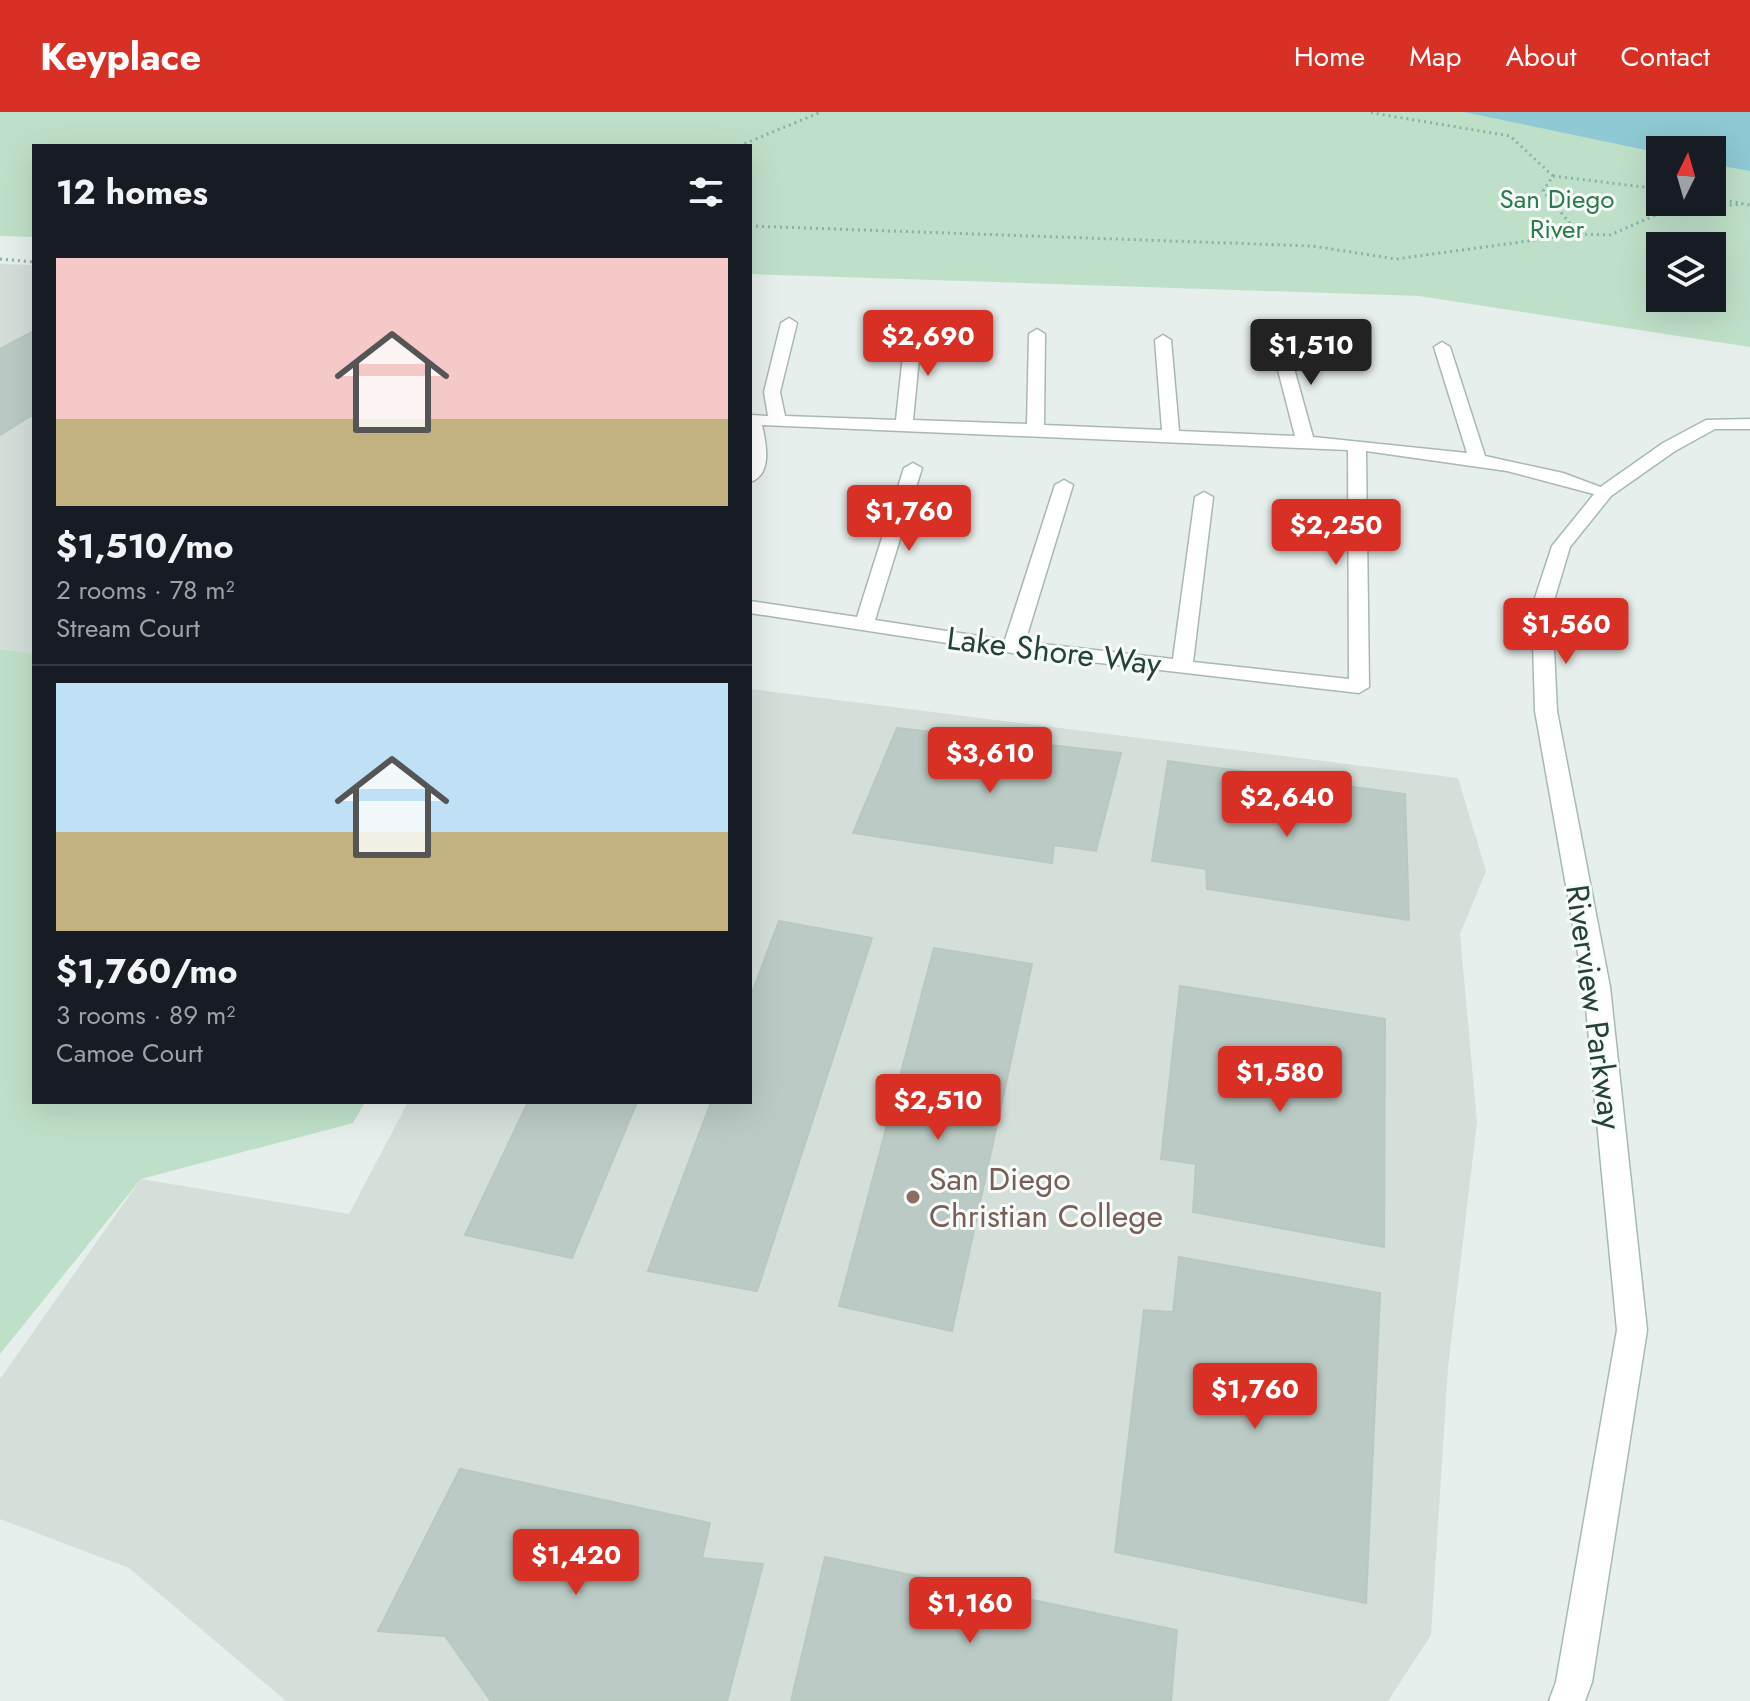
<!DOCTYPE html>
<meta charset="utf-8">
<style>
:root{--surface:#171b24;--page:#242831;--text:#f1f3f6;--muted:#9ea1a6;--line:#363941;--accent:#d93025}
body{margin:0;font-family:Jost,sans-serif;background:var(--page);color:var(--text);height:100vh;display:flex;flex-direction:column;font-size:30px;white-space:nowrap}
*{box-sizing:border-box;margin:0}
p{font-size:26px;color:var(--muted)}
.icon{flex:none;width:44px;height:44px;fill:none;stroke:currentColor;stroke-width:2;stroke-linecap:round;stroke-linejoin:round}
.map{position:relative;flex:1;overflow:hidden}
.side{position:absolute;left:32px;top:32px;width:720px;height:960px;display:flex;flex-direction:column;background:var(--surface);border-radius:0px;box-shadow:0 8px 32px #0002}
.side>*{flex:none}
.needle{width:52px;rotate:5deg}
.tools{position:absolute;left:1646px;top:24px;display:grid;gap:16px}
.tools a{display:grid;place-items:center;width:80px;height:80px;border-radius:0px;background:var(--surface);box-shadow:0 8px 32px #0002;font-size:40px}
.price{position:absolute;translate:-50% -68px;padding:0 18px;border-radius:8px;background:var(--accent);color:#fff;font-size:26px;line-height:52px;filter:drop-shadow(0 2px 4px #0008)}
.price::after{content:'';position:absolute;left:50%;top:48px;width:24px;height:18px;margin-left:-12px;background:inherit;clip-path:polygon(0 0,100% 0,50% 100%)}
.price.current{background:#222;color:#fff}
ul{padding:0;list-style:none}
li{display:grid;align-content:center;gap:16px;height:424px;padding:0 24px}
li+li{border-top:2px solid var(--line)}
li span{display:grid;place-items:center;height:248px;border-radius:0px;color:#555}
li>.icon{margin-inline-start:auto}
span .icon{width:144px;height:144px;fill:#fffc;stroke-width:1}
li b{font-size:34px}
h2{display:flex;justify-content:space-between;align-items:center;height:96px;padding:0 24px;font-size:34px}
header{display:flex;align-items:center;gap:48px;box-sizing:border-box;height:112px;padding:0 40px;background:var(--accent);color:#fff}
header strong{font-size:38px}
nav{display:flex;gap:44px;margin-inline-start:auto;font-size:28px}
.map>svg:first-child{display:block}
.built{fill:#d4dfda}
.green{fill:#bfe0c8;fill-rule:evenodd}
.water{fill:#8ec9d4}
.building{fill:#bbcac4;stroke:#b8c9c2;stroke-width:2}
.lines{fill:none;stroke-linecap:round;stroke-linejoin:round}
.street-casing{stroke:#a8b8b2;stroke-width:3}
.secondary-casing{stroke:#a4bbb3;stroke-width:3}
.path{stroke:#86b3a5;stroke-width:3;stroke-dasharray:2 4;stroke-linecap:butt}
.street{fill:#fff;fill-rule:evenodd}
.secondary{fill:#fff;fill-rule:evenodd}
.education-dot{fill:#8d6e63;stroke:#f7fbf9;stroke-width:3}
.labels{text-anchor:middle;stroke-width:6;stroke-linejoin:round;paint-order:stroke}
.far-park-label{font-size:26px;fill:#2d7a4b;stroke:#f7fbf9}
.street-label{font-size:32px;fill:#24423a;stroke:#f7fbf9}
.education-label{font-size:32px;fill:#785e54;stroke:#f7fbf9;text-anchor:start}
</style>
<header>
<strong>Keyplace</strong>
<nav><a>Home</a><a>Map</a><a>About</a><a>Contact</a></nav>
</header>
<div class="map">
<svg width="1750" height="1589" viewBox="0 0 1750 1589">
<rect width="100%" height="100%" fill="#e6efeb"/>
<g class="built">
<path d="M0,152L34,153V542L0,537Z"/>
<path d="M750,577L1458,666L1486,759L1460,822L1477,1010L1448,1256L1431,1523L1388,1589H286L129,1456L0,1407V1267L141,1067L349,1102L408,990H750Z"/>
</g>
<g class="green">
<path d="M0,0H1750V235L1419,184L750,162V34H34V125L0,124ZM1660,38H1712V90H1660ZM1660,134H1712V186H1660Z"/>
<path d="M0,537L34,542V990H365L353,1011L141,1067L0,1242Z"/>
</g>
<path class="water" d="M1464,0H1750V59L1712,52V38L1660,41Z"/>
<g class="building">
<path d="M34,219V302L0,323V237Z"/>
<path d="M897,616L1121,641L1096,739L1054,733L1052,751L853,721Z"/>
<path d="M1168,649L1405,682L1409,808L1207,777L1206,757L1152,749Z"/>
<path d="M779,809L872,826L757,1179L648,1159L711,990H750V886Z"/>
<path d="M934,836L1032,852L952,1219L839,1194Z"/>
<path d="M1180,874L1385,907L1384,1135L1193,1100L1196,1052L1161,1047Z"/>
<path d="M528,990H637L572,1146L465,1123Z"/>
<path d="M1179,1145L1380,1181L1366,1491L1115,1440L1144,1198L1173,1200Z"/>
<path d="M460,1357L710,1411L702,1446L763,1452L727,1589H491L445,1524L378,1519Z"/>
<path d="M825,1445L1177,1518L1171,1589H791Z"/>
</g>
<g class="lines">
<defs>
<path id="street" d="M789,206L797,211L780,280L785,304L896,308L906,215L914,210L922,215L913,308L1027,312L1029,222L1037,217L1045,222L1044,313L1162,318L1155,228L1163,223L1171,228L1179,319L1295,324L1271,231L1279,226L1287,231L1313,325L1467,341L1434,235L1442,230L1450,235L1485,344L1563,361L1614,380L1605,385L1507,359L1366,339L1369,575L1359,581L1013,541L750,501V489L857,505L904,356L913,351L922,356L875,508L1005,528L1055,373L1064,368L1073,373L1025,530L1173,547L1195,385L1204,380L1213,385L1193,550L1349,567L1348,338L762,313C766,331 773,363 750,370V303L768,304L764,280L781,211Z"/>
<path id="secondary" d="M1750,307V317H1715L1675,339L1611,384L1570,435L1552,495L1557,599L1610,875L1647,1218L1592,1570L1585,1589H1549L1556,1570L1617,1218L1584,875L1535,599L1532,495L1552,434L1599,376L1663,331L1706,308Z"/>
</defs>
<use href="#street" class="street-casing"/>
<use href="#secondary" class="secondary-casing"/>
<g class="path">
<path d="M739,34L821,0"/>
<path d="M1553,64L1660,77"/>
<path d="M1712,86L1750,93"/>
<path d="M750,114L1312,134L1396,147L1579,122L1543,79L1553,64L1510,24L1367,0"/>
<path d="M1579,122L1610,123L1665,99L1742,92"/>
<path d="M0,147L34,150"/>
</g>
<use href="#street" class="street"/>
<use href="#secondary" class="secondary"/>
</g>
<circle class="education-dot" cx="913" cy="1085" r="8"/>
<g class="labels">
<g class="far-park-label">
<text x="1557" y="96">San Diego<tspan x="1557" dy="30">River</tspan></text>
</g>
<g class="street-label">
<text transform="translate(1054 539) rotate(7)" y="11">Lake Shore Way</text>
<text transform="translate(1594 895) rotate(82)" y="11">Riverview Parkway</text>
</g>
<g class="education-label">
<text x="929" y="1078">San Diego<tspan x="929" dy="37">Christian College</tspan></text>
</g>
</g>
</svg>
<div class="tools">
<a><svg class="needle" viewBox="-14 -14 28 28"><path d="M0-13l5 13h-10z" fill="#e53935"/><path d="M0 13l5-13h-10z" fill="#9ea1a6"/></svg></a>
<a><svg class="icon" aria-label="layers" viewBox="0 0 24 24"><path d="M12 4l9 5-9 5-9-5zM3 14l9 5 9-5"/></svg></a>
</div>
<b class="price" style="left:928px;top:266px">$2,690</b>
<b class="price current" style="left:1311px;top:275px">$1,510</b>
<b class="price" style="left:909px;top:441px">$1,760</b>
<b class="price" style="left:1336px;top:455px">$2,250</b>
<b class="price" style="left:1566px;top:554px">$1,560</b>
<b class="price" style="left:990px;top:683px">$3,610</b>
<b class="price" style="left:1287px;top:727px">$2,640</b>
<b class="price" style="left:1280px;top:1002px">$1,580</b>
<b class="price" style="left:938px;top:1030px">$2,510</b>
<b class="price" style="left:1255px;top:1319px">$1,760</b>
<b class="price" style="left:576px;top:1485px">$1,420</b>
<b class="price" style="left:970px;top:1533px">$1,160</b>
<section class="side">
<h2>12 homes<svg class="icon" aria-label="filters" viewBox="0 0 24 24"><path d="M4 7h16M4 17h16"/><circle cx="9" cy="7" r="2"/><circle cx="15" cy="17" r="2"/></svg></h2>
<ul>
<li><span style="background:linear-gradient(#f6c9c9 65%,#c2b280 0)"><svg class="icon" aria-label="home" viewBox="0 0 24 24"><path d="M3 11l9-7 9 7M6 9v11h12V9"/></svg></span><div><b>$1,510/mo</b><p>2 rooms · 78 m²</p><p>Stream Court</p></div></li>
<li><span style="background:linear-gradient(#bfe0f5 60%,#c2b280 0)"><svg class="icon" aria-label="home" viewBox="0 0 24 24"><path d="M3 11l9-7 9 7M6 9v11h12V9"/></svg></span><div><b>$1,760/mo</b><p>3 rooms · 89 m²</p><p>Camoe Court</p></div></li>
</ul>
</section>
</div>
